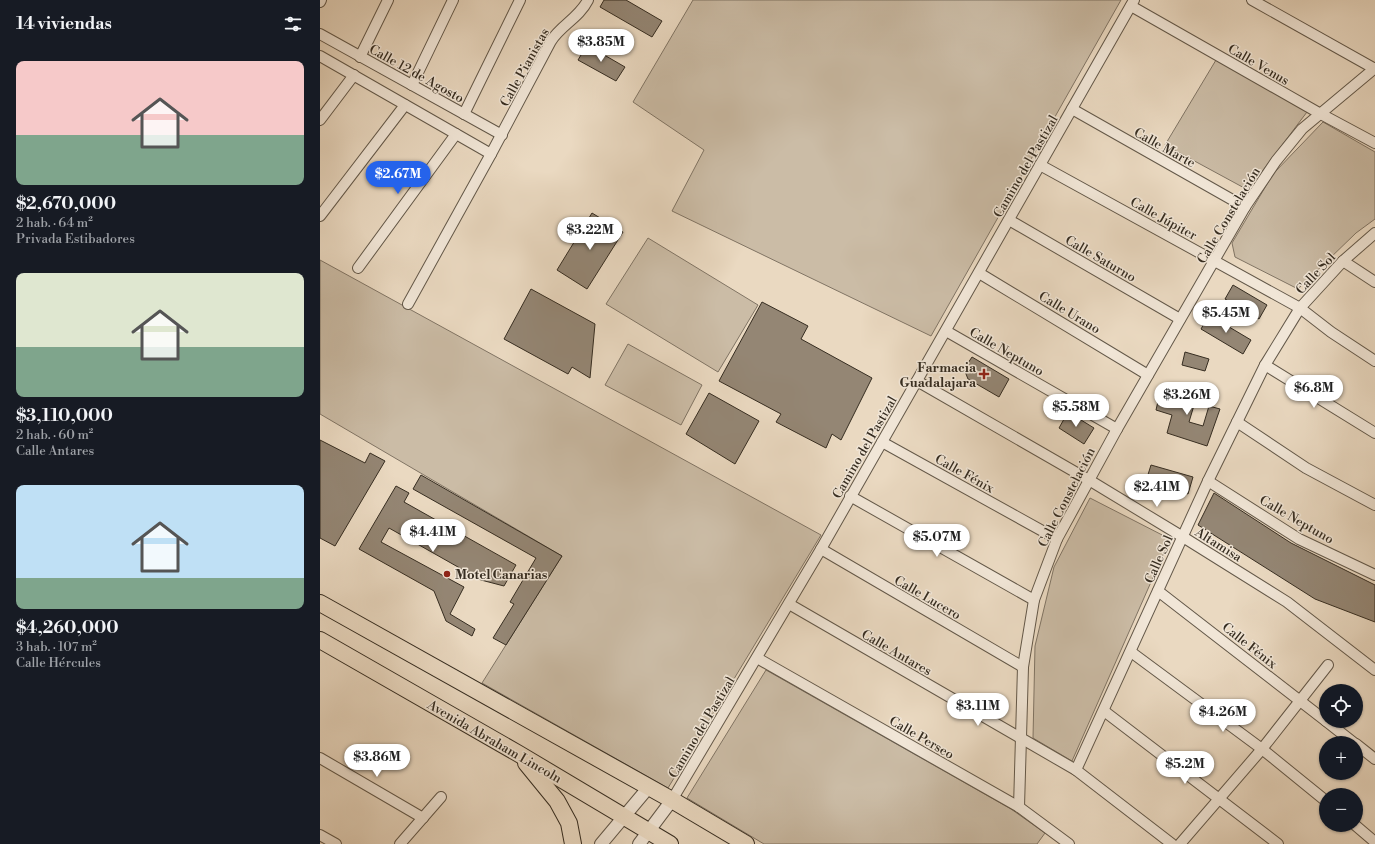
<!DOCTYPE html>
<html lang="es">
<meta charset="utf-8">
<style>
:root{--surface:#171b24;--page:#20242c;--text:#f1f3f6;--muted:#9ea1a6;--accent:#2563eb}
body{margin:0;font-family:"Libre Bodoni",serif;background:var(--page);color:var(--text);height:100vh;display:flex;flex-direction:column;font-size:15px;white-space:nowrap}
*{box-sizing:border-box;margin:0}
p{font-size:13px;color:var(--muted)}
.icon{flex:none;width:22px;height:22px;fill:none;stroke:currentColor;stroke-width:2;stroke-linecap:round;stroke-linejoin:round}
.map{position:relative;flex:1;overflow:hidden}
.side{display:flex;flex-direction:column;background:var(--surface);width:320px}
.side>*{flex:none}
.fabs{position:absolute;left:999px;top:684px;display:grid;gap:8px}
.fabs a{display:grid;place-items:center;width:44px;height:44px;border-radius:50%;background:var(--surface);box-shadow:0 1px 3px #0004;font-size:20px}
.price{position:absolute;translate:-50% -34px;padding:0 9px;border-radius:14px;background:#fff;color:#222;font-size:13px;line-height:26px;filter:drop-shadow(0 1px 2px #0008)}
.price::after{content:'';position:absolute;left:50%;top:24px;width:12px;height:9px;margin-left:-6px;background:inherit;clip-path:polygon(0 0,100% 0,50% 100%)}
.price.current{background:var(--accent);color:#fff}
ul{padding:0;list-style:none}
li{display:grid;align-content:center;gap:8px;height:212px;padding:0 16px}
li span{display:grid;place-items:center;height:124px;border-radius:8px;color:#555}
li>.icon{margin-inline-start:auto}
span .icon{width:72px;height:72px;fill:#fffc;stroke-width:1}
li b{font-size:17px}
h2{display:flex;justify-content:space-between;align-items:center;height:48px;padding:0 16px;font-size:17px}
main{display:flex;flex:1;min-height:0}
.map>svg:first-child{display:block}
.green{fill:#cbbca6;stroke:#807464}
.building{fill:#948674;stroke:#362d21}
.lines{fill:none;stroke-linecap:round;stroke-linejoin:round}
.minor-casing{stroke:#635849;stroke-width:12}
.tertiary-casing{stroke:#635849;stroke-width:14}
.primary-casing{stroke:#362d21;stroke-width:18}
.minor{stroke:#f1e6d7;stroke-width:10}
.tertiary{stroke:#f1e6d7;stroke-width:12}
.primary{stroke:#ead9c1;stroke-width:16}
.poi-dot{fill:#8f2418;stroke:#f1e6d7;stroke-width:1.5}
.labels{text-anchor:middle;stroke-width:3;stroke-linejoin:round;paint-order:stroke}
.street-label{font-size:13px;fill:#362d21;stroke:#f1e6d7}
.poi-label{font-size:13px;font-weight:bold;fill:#362d21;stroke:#f1e6d7;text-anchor:end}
</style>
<main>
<section class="side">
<h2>14 viviendas<svg class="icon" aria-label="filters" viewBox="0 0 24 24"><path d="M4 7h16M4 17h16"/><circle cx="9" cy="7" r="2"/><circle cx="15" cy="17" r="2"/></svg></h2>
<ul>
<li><span style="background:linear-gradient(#f6c9c9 60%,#7fa58c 0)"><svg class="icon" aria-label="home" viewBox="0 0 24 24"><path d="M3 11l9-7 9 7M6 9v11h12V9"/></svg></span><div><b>$2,670,000</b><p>2 hab. · 64 m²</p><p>Privada Estibadores</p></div></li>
<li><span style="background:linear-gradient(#dfe7d0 60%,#7fa58c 0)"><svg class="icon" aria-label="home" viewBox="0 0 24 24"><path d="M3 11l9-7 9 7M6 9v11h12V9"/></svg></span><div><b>$3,110,000</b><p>2 hab. · 60 m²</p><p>Calle Antares</p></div></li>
<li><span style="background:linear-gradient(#bfe0f5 75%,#7fa58c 0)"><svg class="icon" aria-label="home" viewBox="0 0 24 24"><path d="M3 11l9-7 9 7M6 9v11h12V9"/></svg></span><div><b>$4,260,000</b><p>3 hab. · 107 m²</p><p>Calle Hércules</p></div></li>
</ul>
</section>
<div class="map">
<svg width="1055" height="844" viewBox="0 0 1055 844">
<rect width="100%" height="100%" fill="#ead9c1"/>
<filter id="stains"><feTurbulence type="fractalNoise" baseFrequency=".005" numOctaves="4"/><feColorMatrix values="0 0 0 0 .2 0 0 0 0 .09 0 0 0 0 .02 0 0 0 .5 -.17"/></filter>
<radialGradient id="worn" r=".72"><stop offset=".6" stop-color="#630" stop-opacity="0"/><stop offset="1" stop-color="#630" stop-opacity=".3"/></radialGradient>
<g class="green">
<path d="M373,0H801L611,336L352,211L384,150L313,102Z"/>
<path d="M896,60L987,112L928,190L845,145Z"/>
<path d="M1003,122L1055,152V219L1036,233L978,289L915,257L912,243L953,174Z"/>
<path d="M328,238L438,305L398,372L286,304Z"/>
<path d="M0,260L501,535L348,788L162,683L242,556L0,414Z"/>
<path d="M308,344L382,385L361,425L285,385Z"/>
<path d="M770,498L850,539L752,761L713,738L715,646L734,567Z"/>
<path d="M446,670L691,809L725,833L717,844H444L367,798Z"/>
</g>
<g class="building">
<path d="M284,0H306L342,21L332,37L280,7Z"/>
<path d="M267,45L305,67L296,81L258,60Z"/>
<path d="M272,213L303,232L267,289L237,270Z"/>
<path d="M913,285L947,305L939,319L905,299Z"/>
<path d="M211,289L275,324L270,378L252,367L248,374L184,339Z"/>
<path d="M442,302L488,326L481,339L552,378L521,440L512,434L506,448L456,422L461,414L399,381Z"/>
<path d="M889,315L931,340L923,354L881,329Z"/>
<path d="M865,352L889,359L885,371L862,365Z"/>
<path d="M652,357L689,379L679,397L648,379L644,369Z"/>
<path d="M856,384L878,392L869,422L883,426L889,406L900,409L887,446L847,433L852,415L836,410L839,397L851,401Z"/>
<path d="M389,393L439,421L415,464L366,434Z"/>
<path d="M748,412L774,428L764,444L739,428Z"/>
<path d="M0,440L45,463L50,453L65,461L15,546L0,538Z"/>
<path d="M831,465L873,477L868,494L826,481Z"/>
<path d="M101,475L242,556L186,645L173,638L194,604L190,602L216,558L93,489Z"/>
<path d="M76,486L89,493L84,502L196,565L184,586L161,580L69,528L61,542L144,587L130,614L155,629L152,636L126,621L114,591L39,549Z"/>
<path d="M894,493L971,543L1055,585V622L995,599L878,525Z"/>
</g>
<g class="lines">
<defs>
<g id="minor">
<path d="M932,0L1055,69"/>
<path d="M0,2L1,0"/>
<path d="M811,6L999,113L1055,143"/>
<path d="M0,34L182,135"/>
<path d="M0,56L171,154"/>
<path d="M40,57L68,0"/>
<path d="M92,85L133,0"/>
<path d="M752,109L925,207"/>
<path d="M144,114L200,0"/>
<path d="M0,120L34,75"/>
<path d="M720,165L980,308L1011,332L1055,361"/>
<path d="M0,216L85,105"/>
<path d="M689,220L860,319"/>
<path d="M1023,261L1055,282"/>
<path d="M38,268L136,134"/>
<path d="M659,273L828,375"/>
<path d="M88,304L171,154L231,41C241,25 259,18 268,0"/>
<path d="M626,331L797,429"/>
<path d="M945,365L1055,433"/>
<path d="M597,381L769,480L863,537L967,602L1055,670"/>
<path d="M917,422L986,468L1055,505"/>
<path d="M562,442L737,539"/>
<path d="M888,481L979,539L1055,575"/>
<path d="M530,496L714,600"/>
<path d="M501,549L703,667"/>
<path d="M838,591L1006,721"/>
<path d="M469,604L756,770L852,844"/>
<path d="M811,652L942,749L1006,801"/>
<path d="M437,658L699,807L749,844"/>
<path d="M784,711L958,844"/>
<path d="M1006,721L1034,743"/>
<path d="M1036,744L1055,759"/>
<path d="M0,758L103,818"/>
<path d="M756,770L888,481L945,365L980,308L1023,261L1055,233"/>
<path d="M352,800L501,549L814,0"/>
<path d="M699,807L703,667L714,600L737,539L797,429L925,207L956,161L982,129L1055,68"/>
<path d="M1035,825L1055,842"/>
<path d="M0,835L16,844"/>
<path d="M80,844L121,797"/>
<path d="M860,844L942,749L1008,665"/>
</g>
<g id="tertiary">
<path d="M281,844L328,788"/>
<path d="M319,844L352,800"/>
</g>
<g id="primary">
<path d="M0,603L352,800L426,844"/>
<path d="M0,640L199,754L350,844"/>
<path d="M206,763L237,801L249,823L253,844"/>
</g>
</defs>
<use href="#minor" class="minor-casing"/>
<use href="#tertiary" class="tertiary-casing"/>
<use href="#primary" class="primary-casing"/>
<use href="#minor" class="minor"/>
<use href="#tertiary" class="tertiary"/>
<use href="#primary" class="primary"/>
</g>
<g class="poi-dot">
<path d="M662 368h4v4h4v4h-4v4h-4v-4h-4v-4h4z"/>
<circle cx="127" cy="574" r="4"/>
</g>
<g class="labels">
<g class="street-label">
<text transform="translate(939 64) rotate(30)" y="5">Calle Venus</text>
<text transform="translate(204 67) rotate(-61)" y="5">Calle Pianistas</text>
<text transform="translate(97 73) rotate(29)" y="5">Calle 12 de Agosto</text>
<text transform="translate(845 147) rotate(29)" y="5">Calle Marte</text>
<text transform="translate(705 166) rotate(-60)" y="5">Camino del Pastizal</text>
<text transform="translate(908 215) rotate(-59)" y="5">Calle Constelación</text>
<text transform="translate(844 218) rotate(29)" y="5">Calle Júpiter</text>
<text transform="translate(781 258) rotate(30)" y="5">Calle Saturno</text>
<text transform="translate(995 273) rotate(-47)" y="5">Calle Sol</text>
<text transform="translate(750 312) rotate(31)" y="5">Calle Urano</text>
<text transform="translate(687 351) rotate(30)" y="5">Calle Neptuno</text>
<text transform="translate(544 447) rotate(-60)" y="5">Camino del Pastizal</text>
<text transform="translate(645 473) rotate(29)" y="5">Calle Fénix</text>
<text transform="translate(746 497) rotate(-63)" y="5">Calle Constelación</text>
<text transform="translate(977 519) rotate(30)" y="5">Calle Neptuno</text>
<text transform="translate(899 544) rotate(32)" y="5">Altamisa</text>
<text transform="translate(838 559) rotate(-66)" y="5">Calle Sol</text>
<text transform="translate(608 597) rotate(30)" y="5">Calle Lucero</text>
<text transform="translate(930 645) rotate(38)" y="5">Calle Fénix</text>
<text transform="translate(577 652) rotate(30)" y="5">Calle Antares</text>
<text transform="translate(381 727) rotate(-59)" y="5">Camino del Pastizal</text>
<text transform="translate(602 737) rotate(30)" y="5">Calle Perseo</text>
<text transform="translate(175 741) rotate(30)" y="5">Avenida Abraham Lincoln</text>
</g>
<g class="poi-label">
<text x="656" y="372">Farmacia<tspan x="656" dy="15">Guadalajara</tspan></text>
<text x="135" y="579" text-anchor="start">Motel Canarias</text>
</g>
</g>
<rect width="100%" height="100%" filter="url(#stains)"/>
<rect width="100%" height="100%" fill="url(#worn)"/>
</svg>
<div class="fabs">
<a><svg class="icon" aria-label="locate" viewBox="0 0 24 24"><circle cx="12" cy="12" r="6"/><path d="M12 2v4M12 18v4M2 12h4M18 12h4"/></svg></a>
<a>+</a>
<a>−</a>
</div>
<b class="price" style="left:281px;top:63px">$3.85M</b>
<b class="price current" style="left:78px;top:195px">$2.67M</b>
<b class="price" style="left:270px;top:251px">$3.22M</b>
<b class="price" style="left:906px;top:334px">$5.45M</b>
<b class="price" style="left:994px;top:409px">$6.8M</b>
<b class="price" style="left:867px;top:416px">$3.26M</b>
<b class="price" style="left:756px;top:428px">$5.58M</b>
<b class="price" style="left:837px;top:508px">$2.41M</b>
<b class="price" style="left:113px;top:553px">$4.41M</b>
<b class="price" style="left:617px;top:558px">$5.07M</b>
<b class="price" style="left:658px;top:727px">$3.11M</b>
<b class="price" style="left:903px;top:733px">$4.26M</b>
<b class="price" style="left:57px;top:778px">$3.86M</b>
<b class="price" style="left:865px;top:785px">$5.2M</b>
</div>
</main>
